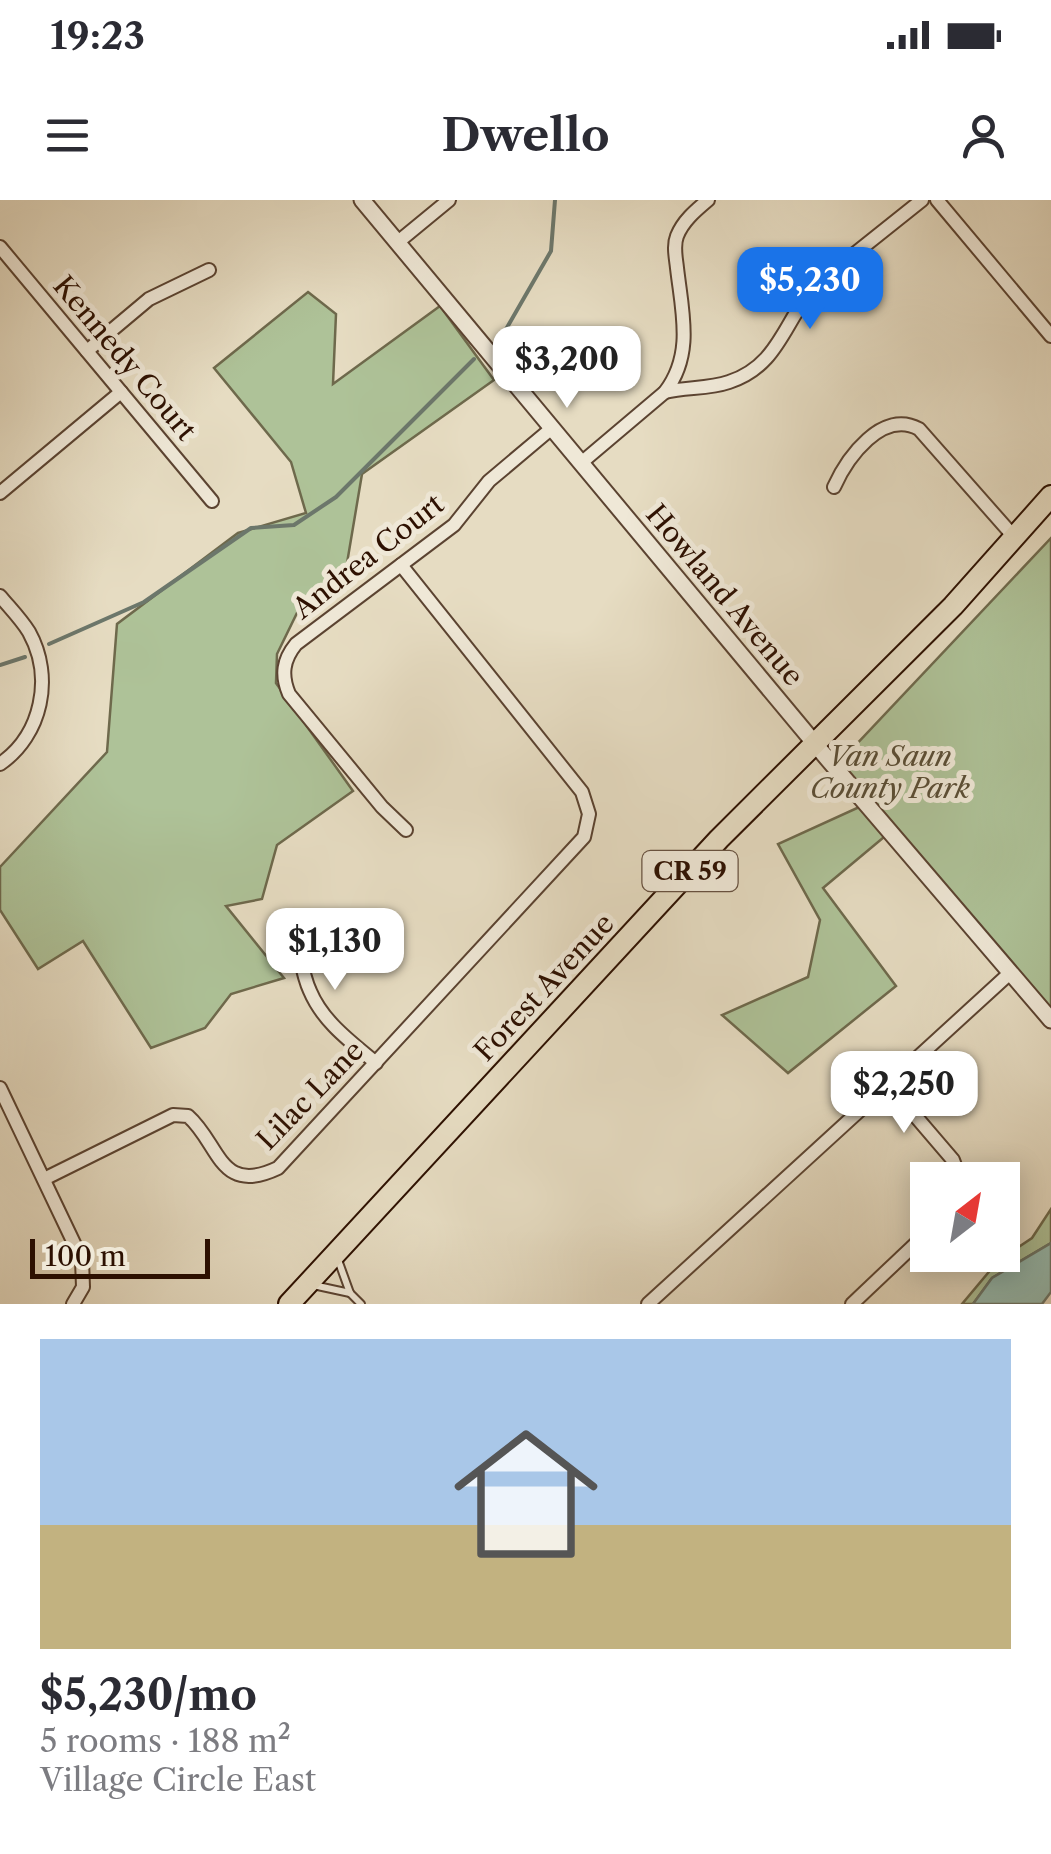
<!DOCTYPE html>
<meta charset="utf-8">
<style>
:root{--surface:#fff;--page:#f2f2f3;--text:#2b2b33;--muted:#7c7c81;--accent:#1a73e8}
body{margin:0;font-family:"Libre Caslon Text",serif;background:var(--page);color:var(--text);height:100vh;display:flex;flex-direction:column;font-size:38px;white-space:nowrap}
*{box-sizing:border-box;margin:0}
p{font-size:32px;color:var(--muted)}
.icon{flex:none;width:55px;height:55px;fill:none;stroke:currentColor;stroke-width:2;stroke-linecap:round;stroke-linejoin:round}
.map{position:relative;height:1104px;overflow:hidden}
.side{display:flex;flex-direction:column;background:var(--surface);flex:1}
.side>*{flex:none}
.needle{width:65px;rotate:31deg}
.controls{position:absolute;left:910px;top:962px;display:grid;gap:20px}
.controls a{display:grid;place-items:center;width:110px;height:110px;border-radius:0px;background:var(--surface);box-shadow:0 5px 25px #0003;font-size:50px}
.scale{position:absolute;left:30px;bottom:25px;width:180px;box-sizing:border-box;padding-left:10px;border:5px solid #2d1001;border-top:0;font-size:28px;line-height:35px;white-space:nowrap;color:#2d1001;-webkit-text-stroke:8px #efe8d7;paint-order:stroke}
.price{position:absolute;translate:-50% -85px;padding:0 22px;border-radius:20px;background:#fff;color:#222;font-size:32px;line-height:65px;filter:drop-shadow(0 2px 5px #0008)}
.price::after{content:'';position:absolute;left:50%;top:60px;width:30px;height:22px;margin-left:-15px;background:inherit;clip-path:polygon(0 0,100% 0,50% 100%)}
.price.selected{background:var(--accent);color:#fff}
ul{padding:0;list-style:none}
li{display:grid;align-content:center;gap:20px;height:530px;padding:0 40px}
li span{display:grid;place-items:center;height:310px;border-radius:0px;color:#555}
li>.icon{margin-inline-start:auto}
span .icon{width:180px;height:180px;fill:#fffc;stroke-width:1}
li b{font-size:42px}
.status{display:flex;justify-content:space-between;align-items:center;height:70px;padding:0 50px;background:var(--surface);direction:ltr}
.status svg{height:28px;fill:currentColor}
header{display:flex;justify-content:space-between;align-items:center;height:130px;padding:0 40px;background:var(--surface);font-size:45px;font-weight:700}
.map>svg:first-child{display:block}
.green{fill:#aec298;stroke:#6e694c;stroke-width:2.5}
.water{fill:#96bcb1;stroke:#6c776b;stroke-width:2.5}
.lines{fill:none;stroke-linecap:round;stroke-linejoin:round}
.stream{stroke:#6c776b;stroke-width:4}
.service-casing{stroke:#5b4331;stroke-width:10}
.minor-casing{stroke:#5b4331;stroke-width:16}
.tertiary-casing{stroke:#5b4331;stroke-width:19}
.primary-casing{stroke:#2d1001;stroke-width:24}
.service{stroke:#efe8d7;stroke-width:6}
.minor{stroke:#efe8d7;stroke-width:12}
.tertiary{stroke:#efe8d7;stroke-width:15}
.primary{stroke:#e6dcc2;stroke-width:20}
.labels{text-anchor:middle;stroke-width:10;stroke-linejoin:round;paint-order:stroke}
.shield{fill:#efe8d7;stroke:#675141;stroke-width:2.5}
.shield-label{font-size:25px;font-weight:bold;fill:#2d1001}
.street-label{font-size:28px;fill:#2d1001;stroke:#efe8d7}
.park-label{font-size:28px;font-style:italic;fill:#5a4e36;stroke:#efe8d7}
</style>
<div class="status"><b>19:23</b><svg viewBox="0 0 49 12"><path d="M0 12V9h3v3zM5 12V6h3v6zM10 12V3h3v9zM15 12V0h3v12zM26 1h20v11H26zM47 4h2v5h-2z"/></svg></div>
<header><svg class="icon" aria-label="menu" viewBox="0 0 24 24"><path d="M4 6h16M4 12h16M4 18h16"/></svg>Dwello<svg class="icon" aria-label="person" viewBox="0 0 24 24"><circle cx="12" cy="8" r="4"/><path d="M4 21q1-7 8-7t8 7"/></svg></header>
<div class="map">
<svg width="1051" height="1104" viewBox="0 0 1051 1104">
<rect width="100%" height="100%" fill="#e6dcc2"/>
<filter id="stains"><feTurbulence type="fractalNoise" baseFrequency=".002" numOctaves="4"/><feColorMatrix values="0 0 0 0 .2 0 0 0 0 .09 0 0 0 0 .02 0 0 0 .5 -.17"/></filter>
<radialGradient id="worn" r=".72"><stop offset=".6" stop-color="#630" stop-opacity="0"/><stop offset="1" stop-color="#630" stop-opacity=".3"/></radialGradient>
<g class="green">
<path d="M308,92L336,114L333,184L440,106L494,180L362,274L343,387L297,413L277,454L276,483L353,591L277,645L262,699L226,706L284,778L231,794L205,828L151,848L83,741L38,769L0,710V667L107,552L117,424L238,333L306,313L291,262L214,168Z"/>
<path d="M1051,338V827L890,632L823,688L896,786L788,873L722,815L808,777L820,720L778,644L866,604L835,567Z"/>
<path d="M1051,1009V1043L992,1078L973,1104H962L998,1061L1032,1038Z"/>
</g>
<path class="water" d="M1051,1043V1092L1042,1104H973L992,1078Z"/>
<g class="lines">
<g class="stream">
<path d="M501,138L551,51L555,0"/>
<path d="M49,444L144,402L251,328L294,325L336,297L474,159"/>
<path d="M0,465L25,457"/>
</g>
<defs>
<g id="service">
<path d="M337,1057L350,1093L361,1104"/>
<path d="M313,1085L350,1093"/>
</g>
<g id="minor">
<path d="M937,0L1051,136"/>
<path d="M398,42L449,0"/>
<path d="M0,47L212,301"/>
<path d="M87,151L149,99L209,70"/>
<path d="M665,192C686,187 709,189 729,182C781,165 784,118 818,83L922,0"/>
<path d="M581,263L665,192C694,154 682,112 677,68C676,58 673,46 677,36C683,21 695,11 708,0"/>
<path d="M834,287C847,258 882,209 919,229L1015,338"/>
<path d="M0,293L121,192"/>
<path d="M0,396C10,408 21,419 29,432C54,477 42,535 0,564"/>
<path d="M406,630L382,607L289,494C281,475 283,460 296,444L454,325L489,281L552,228"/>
<path d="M293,728C300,748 301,772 310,791C323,822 351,842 376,863"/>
<path d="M888,884L953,960L956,968L953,980"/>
<path d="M0,888L82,1060L83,1087L73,1104"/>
<path d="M44,979L173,915L188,916C220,944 219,996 278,968L584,637L589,614L582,592L401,365"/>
<path d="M648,1104L1010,773"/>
<path d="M852,1104L928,1032"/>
</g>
<path id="tertiary" d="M362,0L826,557L1051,820"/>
<path id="primary" d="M289,1104L719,639L953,406L1051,296"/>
</defs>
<use href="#service" class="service-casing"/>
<use href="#minor" class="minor-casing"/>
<use href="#tertiary" class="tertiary-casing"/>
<use href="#primary" class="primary-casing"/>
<use href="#service" class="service"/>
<use href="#minor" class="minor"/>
<use href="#tertiary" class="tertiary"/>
<use href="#primary" class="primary"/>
</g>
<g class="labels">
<rect class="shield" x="642.5" y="651" width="95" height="40" rx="8"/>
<g class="shield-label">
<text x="690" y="680">CR 59</text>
</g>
<g class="street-label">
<text transform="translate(125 158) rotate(50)" y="10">Kennedy Court</text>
<text transform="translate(368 356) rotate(-38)" y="10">Andrea Court</text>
<text transform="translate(725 395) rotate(50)" y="10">Howland Avenue</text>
<text transform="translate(544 787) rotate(-47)" y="10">Forest Avenue</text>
<text transform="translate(310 895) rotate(-46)" y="10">Lilac Lane</text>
</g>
<g class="park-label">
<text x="890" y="566">Van Saun<tspan x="890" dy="32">County Park</tspan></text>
</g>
</g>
<rect width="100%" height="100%" filter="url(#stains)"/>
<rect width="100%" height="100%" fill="url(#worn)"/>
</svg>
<div class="controls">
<a><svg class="needle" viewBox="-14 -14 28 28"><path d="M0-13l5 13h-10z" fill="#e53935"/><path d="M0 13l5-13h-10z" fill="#7c7c81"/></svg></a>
</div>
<div class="scale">100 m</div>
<b class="price selected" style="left:810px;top:132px">$5,230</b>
<b class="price" style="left:567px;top:211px">$3,200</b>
<b class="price" style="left:335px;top:793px">$1,130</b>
<b class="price" style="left:904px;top:936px">$2,250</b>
</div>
<section class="side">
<ul>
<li><span style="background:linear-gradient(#a9c7e8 60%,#c2b280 0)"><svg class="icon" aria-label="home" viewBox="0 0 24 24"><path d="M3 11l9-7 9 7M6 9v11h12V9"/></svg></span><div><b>$5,230/mo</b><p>5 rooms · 188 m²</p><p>Village Circle East</p></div></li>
</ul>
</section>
